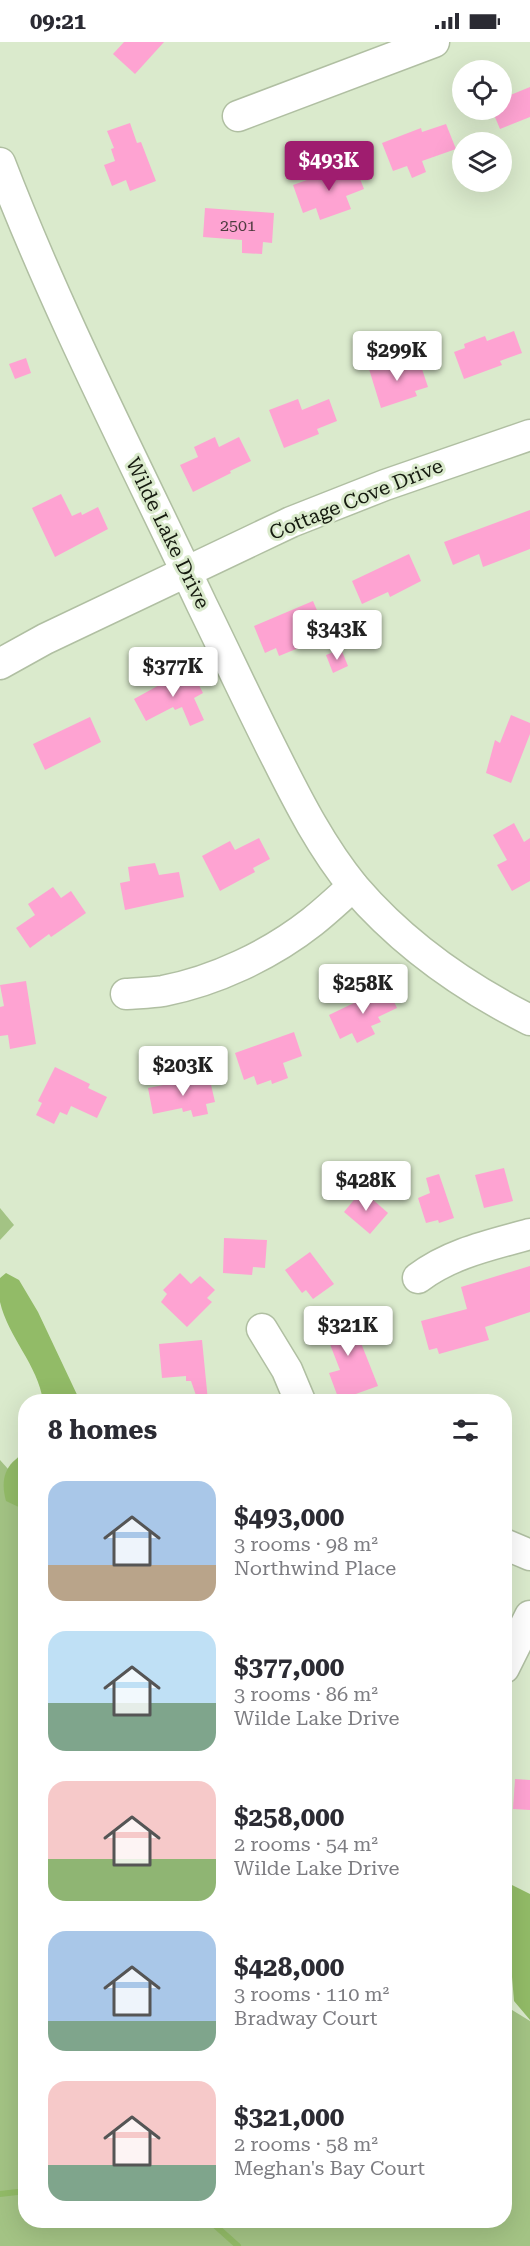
<!DOCTYPE html>
<meta charset="utf-8">
<style>
:root{--surface:#fff;--page:#f2f2f3;--text:#2b2b33;--muted:#7c7c81;--accent:#9f1d6f}
body{margin:0;font-family:"Roboto Serif",serif;background:var(--page);color:var(--text);height:100vh;display:flex;flex-direction:column;font-size:22px;white-space:nowrap}
*{box-sizing:border-box;margin:0}
p{font-size:20px;color:var(--muted)}
.icon{flex:none;width:33px;height:33px;fill:none;stroke:currentColor;stroke-width:2;stroke-linecap:round;stroke-linejoin:round}
.map{position:relative;flex:1;overflow:hidden}
.sheet{position:absolute;left:18px;top:1352px;width:494px;height:834px;display:flex;flex-direction:column;background:var(--surface);border-radius:24px;box-shadow:0 6px 24px #0002}
.sheet>*{flex:none}
.buttons{position:absolute;left:452px;top:18px;display:grid;gap:12px}
.buttons a{display:grid;place-items:center;width:60px;height:60px;border-radius:50%;background:var(--surface);box-shadow:0 6px 24px #0002;font-size:30px}
.price{position:absolute;translate:-50% -51px;padding:0 14px;border-radius:6px;background:#fff;color:#222;font-size:20px;line-height:39px;filter:drop-shadow(0 2px 3px #0008)}
.price::after{content:'';position:absolute;left:50%;top:36px;width:18px;height:14px;margin-left:-9px;background:inherit;clip-path:polygon(0 0,100% 0,50% 100%)}
.price.on{background:var(--accent);color:#fff}
ul{padding:0;list-style:none}
li{display:flex;align-items:center;gap:18px;height:150px;padding:0 30px}
li span{display:grid;place-items:center;flex:none;width:168px;height:120px;border-radius:18px;color:#555}
li>.icon{margin-inline-start:auto}
span .icon{width:72px;height:72px;fill:#fffc;stroke-width:1}
li b{font-size:26px}
h2{display:flex;justify-content:space-between;align-items:center;height:72px;padding:0 30px;font-size:26px}
.status{display:flex;justify-content:space-between;align-items:center;height:42px;padding:0 30px;background:var(--surface);direction:ltr}
.status svg{height:16px;fill:currentColor}
.map>svg:first-child{display:block}
.green{fill:#a3c384}
.water{fill:#92bb67}
.lines{fill:none;stroke-linecap:round;stroke-linejoin:round}
.stream{stroke:#92bb67;stroke-width:6}
.building{fill:#fea3d2}
.minor-casing{stroke:#b0bfa2;stroke-width:33}
.minor{stroke:#fff;stroke-width:30}
.labels{text-anchor:middle;stroke-width:6;stroke-linejoin:round;paint-order:stroke}
.number-label{font-size:16px;fill:#4f3c40}
.street-label{font-size:20px;fill:#151a0f;stroke:#daeacc}
</style>
<div class="status"><b>09:21</b><svg viewBox="0 0 49 12"><path d="M0 12V9h3v3zM5 12V6h3v6zM10 12V3h3v9zM15 12V0h3v12zM26 1h20v11H26zM47 4h2v5h-2z"/></svg></div>
<div class="map">
<svg width="530" height="2204" viewBox="0 0 530 2204">
<rect width="100%" height="100%" fill="#daeacc"/>
<g class="green">
<path d="M0,1166L14,1183L0,1198Z"/>
<path d="M0,1418L26,1447V2178H504V1963L530,1979V2204H0Z"/>
</g>
<g class="water">
<path d="M6,1231L19,1238L38,1270L80,1359H43C38,1323 8,1295 0,1260C0,1252 0,1244 0,1236Z"/>
<path d="M25,1411V1468L6,1459C0,1437 5,1422 25,1411Z"/>
<path d="M504,1839L530,1852V1978L514,1959L512,1935L504,1917Z"/>
</g>
<g class="lines">
<g class="stream">
<path d="M0,2152L26,2149"/>
<path d="M109,2178L120,2183L135,2178"/>
<path d="M209,2178L238,2204"/>
</g>
</g>
<g class="building">
<path d="M124,0H164L135,32L113,12Z"/>
<path d="M530,45V75L500,87L492,68H501V57Z"/>
<path d="M130,81L137,101L141,100L156,139L130,149L126,138L112,144L104,123L115,119L111,107L114,106L107,89Z"/>
<path d="M446,82L456,107L422,119L426,130L412,136L407,124L393,129L382,101L421,86L422,90Z"/>
<path d="M355,124L364,147L346,154L351,167L320,178L316,166L303,171L293,143L332,129L334,132Z"/>
<path d="M205,166L274,171L272,201L263,200L262,212L242,211V198L203,195Z"/>
<path d="M514,289L522,311L500,319L502,323L464,337L454,310L465,306L464,302L485,294L487,299Z"/>
<path d="M26,316L31,331L15,337L9,322Z"/>
<path d="M404,316L408,328L421,324L428,345L415,349L417,354L381,366L369,327Z"/>
<path d="M298,357L302,368L329,357L337,379L317,387L319,392L284,406L269,368Z"/>
<path d="M215,395L219,405L239,395L251,419L230,429L231,431L193,450L180,423L198,415L194,405Z"/>
<path d="M61,452L72,474L81,470L82,473L98,465L108,487L55,515L32,466Z"/>
<path d="M530,468V507L483,525L479,512L453,523L444,500Z"/>
<path d="M409,512L421,539L390,555L388,550L362,562L352,539Z"/>
<path d="M313,559L328,594L279,614L276,606L265,611L254,584Z"/>
<path d="M341,607L348,624L333,631L326,613Z"/>
<path d="M190,626L203,651L194,656L204,678L190,684L182,665L175,668L173,665L146,679L134,657Z"/>
<path d="M511,673L530,681V692L511,741L486,731L495,698L500,701Z"/>
<path d="M90,675L101,700L45,728L33,702Z"/>
<path d="M514,781L524,800L530,796V839L512,849L497,823L507,818L493,793Z"/>
<path d="M259,796L270,817L253,826L255,830L220,849L202,814L230,799L235,808Z"/>
<path d="M155,821L159,833L179,830L184,855L125,868L120,841L130,839L128,825Z"/>
<path d="M53,845L61,856L71,849L86,871L51,895L49,892L30,906L16,886L35,873L28,862Z"/>
<path d="M26,939L36,1002L10,1007L8,993L0,994V965L4,964L0,943Z"/>
<path d="M387,945L397,966L378,975L381,980L371,984L375,992L357,1001L352,991L340,997L329,973Z"/>
<path d="M294,990L302,1014L283,1021L288,1036L272,1042L271,1038L257,1043L254,1034L244,1038L235,1011Z"/>
<path d="M55,1025L90,1042L88,1046L107,1055L97,1076L71,1064L67,1073L60,1070L54,1082L36,1073L42,1061L38,1059Z"/>
<path d="M209,1034L215,1060L206,1062L208,1072L193,1075L191,1068L183,1070L182,1066L153,1072L148,1046Z"/>
<path d="M504,1126L513,1159L484,1166L475,1133Z"/>
<path d="M439,1132L454,1176L439,1181L438,1178L426,1181L418,1156L430,1151L426,1136Z"/>
<path d="M362,1148L388,1171L370,1192L344,1170Z"/>
<path d="M224,1196L267,1198L265,1226L253,1225L252,1233L223,1231Z"/>
<path d="M310,1210L334,1242L313,1257L306,1248L302,1251L285,1228Z"/>
<path d="M530,1224V1270L485,1285L489,1298L439,1312L437,1306L429,1308L421,1279L467,1267L461,1245Z"/>
<path d="M180,1231L191,1242L200,1234L215,1248L207,1256L212,1260L187,1285L161,1260L167,1252L163,1248Z"/>
<path d="M348,1268L378,1344L339,1358L329,1331L340,1328L321,1279Z"/>
<path d="M202,1298L208,1359H198L191,1339H186V1334L162,1336L159,1302Z"/>
<path d="M515,1737L530,1738V1768L513,1767Z"/>
</g>
<g class="lines">
<defs>
<g id="minor">
<path d="M238,74L434,0"/>
<path d="M0,121C58,272 133,417 202,563C227,614 251,666 277,717C299,761 322,806 354,845C402,901 464,945 530,978"/>
<path d="M0,622L45,597L291,480L385,443L530,393"/>
<path d="M126,952C138,951 151,951 163,949C215,939 270,913 312,880C326,869 340,856 353,844"/>
<path d="M418,1236C451,1211 491,1203 530,1192"/>
<path d="M262,1287L287,1328L300,1359"/>
<path d="M504,1502L530,1513"/>
<path d="M504,1626L530,1574"/>
</g>
</defs>
<use href="#minor" class="minor-casing"/>
<use href="#minor" class="minor"/>
</g>
<g class="labels">
<g class="number-label">
<text x="238" y="189">2501</text>
</g>
<g class="street-label">
<text transform="translate(356 457) rotate(-22)" y="7">Cottage Cove Drive</text>
<text transform="translate(168 491) rotate(64)" y="7">Wilde Lake Drive</text>
</g>
</g>
</svg>
<div class="buttons">
<a><svg class="icon" aria-label="locate" viewBox="0 0 24 24"><circle cx="12" cy="12" r="6"/><path d="M12 2v4M12 18v4M2 12h4M18 12h4"/></svg></a>
<a><svg class="icon" aria-label="layers" viewBox="0 0 24 24"><path d="M12 4l9 5-9 5-9-5zM3 14l9 5 9-5"/></svg></a>
</div>
<b class="price on" style="left:329px;top:150px">$493K</b>
<b class="price" style="left:397px;top:340px">$299K</b>
<b class="price" style="left:337px;top:619px">$343K</b>
<b class="price" style="left:173px;top:656px">$377K</b>
<b class="price" style="left:363px;top:973px">$258K</b>
<b class="price" style="left:183px;top:1055px">$203K</b>
<b class="price" style="left:366px;top:1170px">$428K</b>
<b class="price" style="left:348px;top:1315px">$321K</b>
<section class="sheet">
<h2>8 homes<svg class="icon" aria-label="filters" viewBox="0 0 24 24"><path d="M4 7h16M4 17h16"/><circle cx="9" cy="7" r="2"/><circle cx="15" cy="17" r="2"/></svg></h2>
<ul>
<li><span style="background:linear-gradient(#a9c7e8 70%,#b9a48a 0)"><svg class="icon" aria-label="home" viewBox="0 0 24 24"><path d="M3 11l9-7 9 7M6 9v11h12V9"/></svg></span><div><b>$493,000</b><p>3 rooms · 98 m²</p><p>Northwind Place</p></div></li>
<li><span style="background:linear-gradient(#bfe0f5 60%,#7fa58c 0)"><svg class="icon" aria-label="home" viewBox="0 0 24 24"><path d="M3 11l9-7 9 7M6 9v11h12V9"/></svg></span><div><b>$377,000</b><p>3 rooms · 86 m²</p><p>Wilde Lake Drive</p></div></li>
<li><span style="background:linear-gradient(#f6c9c9 65%,#8fb573 0)"><svg class="icon" aria-label="home" viewBox="0 0 24 24"><path d="M3 11l9-7 9 7M6 9v11h12V9"/></svg></span><div><b>$258,000</b><p>2 rooms · 54 m²</p><p>Wilde Lake Drive</p></div></li>
<li><span style="background:linear-gradient(#a9c7e8 75%,#7fa58c 0)"><svg class="icon" aria-label="home" viewBox="0 0 24 24"><path d="M3 11l9-7 9 7M6 9v11h12V9"/></svg></span><div><b>$428,000</b><p>3 rooms · 110 m²</p><p>Bradway Court</p></div></li>
<li><span style="background:linear-gradient(#f6c9c9 70%,#7fa58c 0)"><svg class="icon" aria-label="home" viewBox="0 0 24 24"><path d="M3 11l9-7 9 7M6 9v11h12V9"/></svg></span><div><b>$321,000</b><p>2 rooms · 58 m²</p><p>Meghan's Bay Court</p></div></li>
</ul>
</section>
</div>
